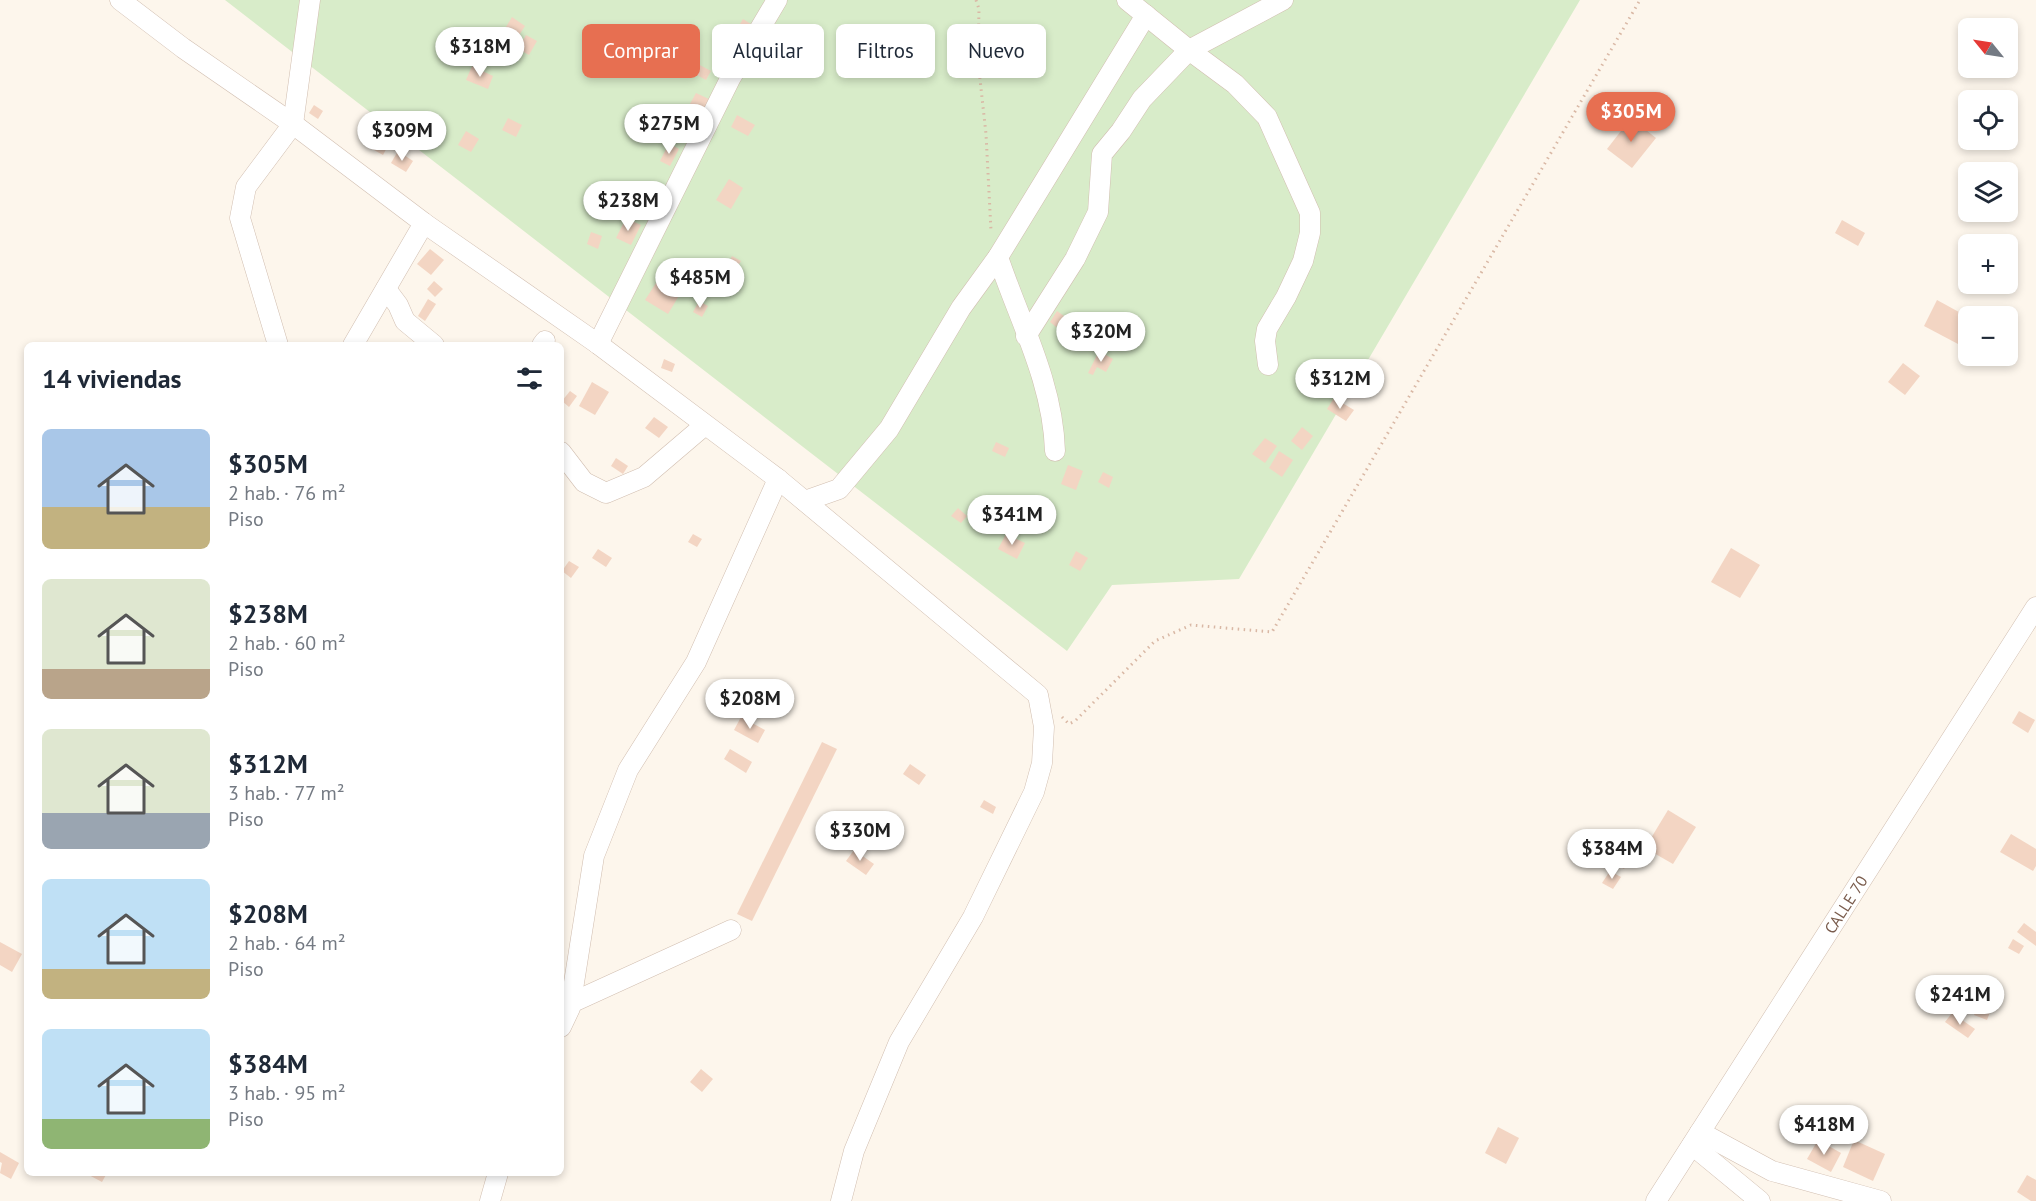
<!DOCTYPE html>
<html lang="es">
<meta charset="utf-8">
<style>
:root{--surface:#fff;--page:#f6f6f7;--text:#1f2937;--muted:#747a83;--accent:#e76f51}
body{margin:0;font-family:"PT Sans",sans-serif;background:var(--page);color:var(--text);height:100vh;display:flex;flex-direction:column;font-size:22px;white-space:nowrap}
*{box-sizing:border-box;margin:0}
p{font-size:20px;color:var(--muted)}
.icon{flex:none;width:33px;height:33px;fill:none;stroke:currentColor;stroke-width:2;stroke-linecap:round;stroke-linejoin:round}
.map{position:relative;flex:1;overflow:hidden}
.drawer{position:absolute;left:24px;top:342px;width:540px;height:834px;display:flex;flex-direction:column;background:var(--surface);border-radius:9px;box-shadow:0 3px 9px #0003}
.drawer>*{flex:none}
.banner{position:absolute;left:582px;top:24px;width:570px;height:54px;display:flex;gap:12px}
.needle{width:39px;rotate:300deg}
.buttons{position:absolute;left:1958px;top:18px;display:grid;gap:12px}
.buttons a{display:grid;place-items:center;width:60px;height:60px;border-radius:9px;background:var(--surface);box-shadow:0 3px 9px #0003;font-size:30px}
.price{position:absolute;translate:-50% -51px;padding:0 14px;border-radius:21px;background:#fff;color:#222;font-size:20px;line-height:39px;filter:drop-shadow(0 2px 3px #0008)}
.price::after{content:'';position:absolute;left:50%;top:36px;width:18px;height:14px;margin-left:-9px;background:inherit;clip-path:polygon(0 0,100% 0,50% 100%)}
.price.selected{background:var(--accent);color:#fff}
ul{padding:0;list-style:none}
li{display:flex;align-items:center;gap:18px;height:150px;padding:0 18px}
li span{display:grid;place-items:center;flex:none;width:168px;height:120px;border-radius:9px;color:#555}
li>.icon{margin-inline-start:auto}
span .icon{width:72px;height:72px;fill:#fffc;stroke-width:1}
li b{font-size:26px}
h2{display:flex;justify-content:space-between;align-items:center;height:72px;padding:0 18px;font-size:26px}
.tag{padding:0 21px;border-radius:9px;background:var(--surface);box-shadow:0 3px 9px #0003;font-size:21px;line-height:54px}
.tag.selected{background:var(--accent);color:#fff}
.map>svg:first-child{display:block}
.green{fill:#d8ecc9}
.building{fill:#f3d5c3}
.lines{fill:none;stroke-linecap:round;stroke-linejoin:round}
.minor-casing{stroke:#d1beb0;stroke-width:21}
.path{stroke:#d9b8a5;stroke-width:3;stroke-dasharray:1.5 4.5;stroke-linecap:butt}
.minor{stroke:#fff;stroke-width:20}
.labels{text-anchor:middle;stroke-width:5;stroke-linejoin:round;paint-order:stroke}
.street-label{font-size:16px;fill:#7a5c4d;stroke:#fffaf3}
</style>
<div class="map">
<svg width="2036" height="1201" viewBox="0 0 2036 1201">
<rect width="100%" height="100%" fill="#fdf6ec"/>
<path class="green" d="M225,0H1580L1239,579L1112,585L1067,651Z"/>
<g class="building">
<path d="M512,17L525,26L516,40L503,32Z"/>
<path d="M743,19L757,28L748,43L734,34Z"/>
<path d="M526,35L537,41L529,55L518,49Z"/>
<path d="M727,47L738,54L729,68L718,62Z"/>
<path d="M698,64L711,71L706,80L693,73Z"/>
<path d="M472,66L493,76L488,89L466,80Z"/>
<path d="M696,93L711,100L701,119L686,111Z"/>
<path d="M314,105L323,111L318,119L309,113Z"/>
<path d="M737,115L755,125L748,136L731,127Z"/>
<path d="M388,117L399,123L393,136L381,129Z"/>
<path d="M508,118L522,125L516,137L502,130Z"/>
<path d="M1631,118L1656,138L1632,168L1607,149Z"/>
<path d="M373,130L391,140L383,155L365,145Z"/>
<path d="M466,131L479,139L471,152L458,145Z"/>
<path d="M669,143L679,149L670,166L660,161Z"/>
<path d="M398,151L413,161L406,172L391,163Z"/>
<path d="M729,179L743,188L731,209L716,200Z"/>
<path d="M626,218L641,225L631,245L616,238Z"/>
<path d="M1842,220L1865,233L1858,246L1835,233Z"/>
<path d="M591,232L602,236L598,249L587,244Z"/>
<path d="M430,249L444,260L431,275L417,264Z"/>
<path d="M732,256L741,261L736,269L728,264Z"/>
<path d="M658,280L680,294L668,314L645,300Z"/>
<path d="M434,281L443,289L435,297L427,289Z"/>
<path d="M428,299L436,304L425,321L418,316Z"/>
<path d="M1937,300L1968,317V325L1958,344L1924,326Z"/>
<path d="M699,301L708,306L702,317L693,312Z"/>
<path d="M1057,311L1064,316L1056,327L1050,322Z"/>
<path d="M1099,351L1113,359L1106,372L1097,367L1093,375L1088,373Z"/>
<path d="M664,359L675,364L672,372L661,368Z"/>
<path d="M1903,363L1920,376L1905,395L1888,382Z"/>
<path d="M1330,365L1348,376L1340,390L1322,378Z"/>
<path d="M592,382L609,392L595,415L579,406Z"/>
<path d="M570,391L577,396L569,407L562,401Z"/>
<path d="M1334,398L1354,410L1346,421L1327,409Z"/>
<path d="M654,417L668,427L659,438L645,428Z"/>
<path d="M1302,427L1313,436L1302,450L1291,441Z"/>
<path d="M1265,438L1277,446L1265,463L1252,454Z"/>
<path d="M996,442L1009,448L1005,457L992,451Z"/>
<path d="M1279,451L1293,460L1282,477L1269,468Z"/>
<path d="M616,458L628,466L623,474L611,466Z"/>
<path d="M1068,465L1083,471L1076,490L1061,484Z"/>
<path d="M1103,472L1113,477L1109,488L1098,482Z"/>
<path d="M958,508L967,516L961,523L951,516Z"/>
<path d="M693,534L702,539L697,547L688,542Z"/>
<path d="M1006,534L1025,543L1017,559L998,549Z"/>
<path d="M1731,548L1760,565L1740,598L1711,582Z"/>
<path d="M598,549L612,558L606,567L592,558Z"/>
<path d="M1076,551L1088,558L1080,571L1069,565Z"/>
<path d="M569,561L579,567L571,578L562,571Z"/>
<path d="M2019,711L2035,720L2028,733L2012,723Z"/>
<path d="M741,717L765,730L758,743L734,730Z"/>
<path d="M822,742L837,749L752,921L737,914Z"/>
<path d="M730,749L752,762L746,773L724,759Z"/>
<path d="M910,764L926,775L919,785L903,774Z"/>
<path d="M984,800L996,807L993,814L980,807Z"/>
<path d="M1668,810L1696,827L1673,864L1645,848Z"/>
<path d="M1638,829L1648,835L1643,844L1633,838Z"/>
<path d="M2011,834L2036,849V866L2033,871L2000,852Z"/>
<path d="M854,850L874,864L866,875L846,861Z"/>
<path d="M1621,852L1630,857L1624,869L1614,864Z"/>
<path d="M1610,871L1621,877L1613,889L1602,883Z"/>
<path d="M2024,923L2036,932V946L2017,932Z"/>
<path d="M2013,939L2024,946L2019,954L2008,948Z"/>
<path d="M0,942L22,954L12,972L0,965Z"/>
<path d="M1979,1002L1992,1007L1987,1020L1974,1015Z"/>
<path d="M1952,1013L1975,1029L1968,1038L1945,1022Z"/>
<path d="M701,1069L713,1079L702,1092L690,1082Z"/>
<path d="M1498,1127L1519,1138L1506,1164L1485,1153Z"/>
<path d="M1818,1140L1841,1153L1831,1172L1807,1159Z"/>
<path d="M1854,1140L1885,1154L1873,1181L1843,1167Z"/>
<path d="M0,1152L19,1163L11,1179L0,1173L2,1163L0,1162Z"/>
<path d="M85,1173H107L102,1182Z"/>
<path d="M2027,1175L2036,1180V1201H2031L2017,1192Z"/>
</g>
<g class="lines">
<defs>
<g id="minor">
<path d="M120,0L183,48L293,124L424,223L598,344L778,479L1038,695L1044,727L1042,763L1034,792L973,917L899,1042L854,1151L841,1201"/>
<path d="M1127,0L1189,50L1235,84L1267,117L1310,213V233L1303,261L1286,297L1267,329L1265,341L1268,365"/>
<path d="M998,257C1019,320 1053,382 1055,451"/>
<path d="M386,289L398,305L405,321L434,345"/>
<path d="M1026,336L1075,259L1098,212L1102,154L1121,131L1142,99L1189,50L1283,0"/>
<path d="M598,344L730,79L777,0"/>
<path d="M278,345L240,218L246,187L293,124L310,0"/>
<path d="M353,345L424,223"/>
<path d="M542,345L545,341"/>
<path d="M561,452L584,482L606,493L644,477L705,425"/>
<path d="M805,501L839,489L889,429L961,308L998,257L1146,15"/>
<path d="M571,1003L731,930"/>
<path d="M561,1027L570,1008L594,856L628,770L696,662L778,479"/>
<path d="M1700,1132L1772,1171L1881,1201"/>
<path d="M1692,1145L1760,1201"/>
<path d="M490,1201L498,1173"/>
<path id="s1" d="M1656,1201L2036,607"/>
</g>
</defs>
<use href="#minor" class="minor-casing"/>
<g class="path">
<path d="M976,0L979,9L978,61L986,134L991,231"/>
<path d="M1062,717L1069,724L1075,721L1155,641L1191,625L1272,632L1640,0"/>
</g>
<use href="#minor" class="minor"/>
</g>
<g class="labels">
<g class="street-label">
<text dy="6" stroke="none"><textPath href="#s1" startOffset="352">CALLE 70</textPath></text>
</g>
</g>
</svg>
<div class="buttons">
<a><svg class="needle" viewBox="-14 -14 28 28"><path d="M0-13l5 13h-10z" fill="#e53935"/><path d="M0 13l5-13h-10z" fill="#747a83"/></svg></a>
<a><svg class="icon" aria-label="locate" viewBox="0 0 24 24"><circle cx="12" cy="12" r="6"/><path d="M12 2v4M12 18v4M2 12h4M18 12h4"/></svg></a>
<a><svg class="icon" aria-label="layers" viewBox="0 0 24 24"><path d="M12 4l9 5-9 5-9-5zM3 14l9 5 9-5"/></svg></a>
<a>+</a>
<a>−</a>
</div>
<b class="price" style="left:480px;top:78px">$318M</b>
<b class="price selected" style="left:1631px;top:143px">$305M</b>
<b class="price" style="left:669px;top:155px">$275M</b>
<b class="price" style="left:402px;top:162px">$309M</b>
<b class="price" style="left:628px;top:232px">$238M</b>
<b class="price" style="left:700px;top:309px">$485M</b>
<b class="price" style="left:1101px;top:363px">$320M</b>
<b class="price" style="left:1340px;top:410px">$312M</b>
<b class="price" style="left:1012px;top:546px">$341M</b>
<b class="price" style="left:750px;top:730px">$208M</b>
<b class="price" style="left:860px;top:862px">$330M</b>
<b class="price" style="left:1612px;top:880px">$384M</b>
<b class="price" style="left:1960px;top:1026px">$241M</b>
<b class="price" style="left:1824px;top:1156px">$418M</b>
<div class="banner">
<a class="tag selected">Comprar</a>
<a class="tag">Alquilar</a>
<a class="tag">Filtros</a>
<a class="tag">Nuevo</a>
</div>
<section class="drawer">
<h2>14 viviendas<svg class="icon" aria-label="filters" viewBox="0 0 24 24"><path d="M4 7h16M4 17h16"/><circle cx="9" cy="7" r="2"/><circle cx="15" cy="17" r="2"/></svg></h2>
<ul>
<li><span style="background:linear-gradient(#a9c7e8 65%,#c2b280 0)"><svg class="icon" aria-label="home" viewBox="0 0 24 24"><path d="M3 11l9-7 9 7M6 9v11h12V9"/></svg></span><div><b>$305M</b><p>2 hab. · 76 m²</p><p>Piso</p></div></li>
<li><span style="background:linear-gradient(#dfe7d0 75%,#b9a48a 0)"><svg class="icon" aria-label="home" viewBox="0 0 24 24"><path d="M3 11l9-7 9 7M6 9v11h12V9"/></svg></span><div><b>$238M</b><p>2 hab. · 60 m²</p><p>Piso</p></div></li>
<li><span style="background:linear-gradient(#dfe7d0 70%,#9aa5b1 0)"><svg class="icon" aria-label="home" viewBox="0 0 24 24"><path d="M3 11l9-7 9 7M6 9v11h12V9"/></svg></span><div><b>$312M</b><p>3 hab. · 77 m²</p><p>Piso</p></div></li>
<li><span style="background:linear-gradient(#bfe0f5 75%,#c2b280 0)"><svg class="icon" aria-label="home" viewBox="0 0 24 24"><path d="M3 11l9-7 9 7M6 9v11h12V9"/></svg></span><div><b>$208M</b><p>2 hab. · 64 m²</p><p>Piso</p></div></li>
<li><span style="background:linear-gradient(#bfe0f5 75%,#8fb573 0)"><svg class="icon" aria-label="home" viewBox="0 0 24 24"><path d="M3 11l9-7 9 7M6 9v11h12V9"/></svg></span><div><b>$384M</b><p>3 hab. · 95 m²</p><p>Piso</p></div></li>
</ul>
</section>
</div>
